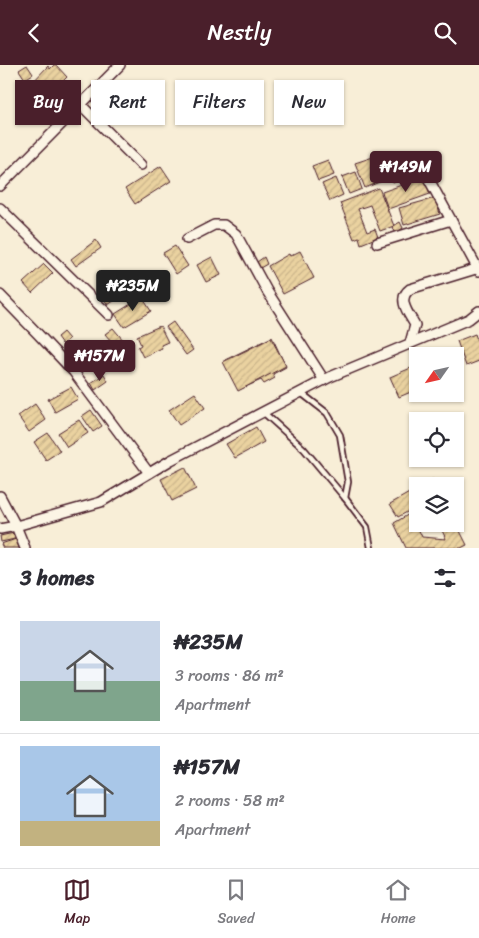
<!DOCTYPE html>
<meta charset="utf-8">
<style>
:root{--surface:#fff;--page:#f7f7f7;--text:#2b2b33;--muted:#7c7c81;--line:#e1e1e2;--accent:#4a1f2b}
body{margin:0;font-family:Sriracha,sans-serif;background:var(--page);color:var(--text);height:100vh;display:flex;flex-direction:column;font-size:19px;white-space:nowrap}
*{box-sizing:border-box;margin:0}
p{font-size:16px;color:var(--muted)}
.icon{flex:none;width:28px;height:28px;fill:none;stroke:currentColor;stroke-width:2;stroke-linecap:round;stroke-linejoin:round}
.map{position:relative;height:483px;overflow:hidden}
.details{display:flex;flex-direction:column;background:var(--surface);flex:1}
.details>*{flex:none}
.top-card{position:absolute;left:15px;top:15px;width:450px;height:45px;display:flex;gap:10px}
.needle{width:32px;rotate:236deg}
.fabs{position:absolute;left:409px;top:282px;display:grid;gap:10px}
.fabs a{display:grid;place-items:center;width:55px;height:55px;border-radius:0px;background:var(--surface);box-shadow:0 1px 4px #0004;font-size:25px}
.price{position:absolute;translate:-50% -42px;padding:0 11px;border-radius:5px;background:var(--accent);color:#fff;font-size:16px;line-height:32px;filter:drop-shadow(0 1px 2px #0008)}
.price::after{content:'';position:absolute;left:50%;top:30px;width:15px;height:11px;margin-left:-8px;background:inherit;clip-path:polygon(0 0,100% 0,50% 100%)}
.price.active{background:#222;color:#fff}
ul{padding:0;list-style:none}
li{display:flex;align-items:center;gap:15px;height:125px;padding:0 20px}
li+li{border-top:1px solid var(--line)}
li span{display:grid;place-items:center;flex:none;width:140px;height:100px;border-radius:0px;color:#555}
li>.icon{margin-inline-start:auto}
span .icon{width:60px;height:60px;fill:#fffc;stroke-width:1}
li b{font-size:21px}
h2{display:flex;justify-content:space-between;align-items:center;height:60px;padding:0 20px;font-size:21px}
.pill{padding:0 18px;border-radius:0px;background:var(--surface);box-shadow:0 1px 4px #0004;font-size:18px;line-height:45px}
.pill.active{background:var(--accent);color:#fff}
header{display:flex;justify-content:space-between;align-items:center;height:65px;padding:0 20px;background:var(--accent);color:#fff;font-size:22px;font-weight:600}
.dock{display:flex;justify-content:space-around;align-items:center;height:70px;border-top:1px solid var(--line);background:var(--surface);font-size:14px;color:var(--muted)}
.dock a{display:grid;justify-items:center;gap:2px}
.dock .active{color:var(--accent)}
.map>svg:first-child{display:block}
.building{fill:url(#building-hatch);stroke:#4a1f2b}
.lines{fill:none;stroke-linecap:round;stroke-linejoin:round}
.service-casing{stroke:#4a1f2b;stroke-width:8}
.minor-casing{stroke:#4a1f2b;stroke-width:12}
.service{stroke:#fcf5e5;stroke-width:4.5}
.minor{stroke:#fcf5e5;stroke-width:9}
</style>
<header><svg class="icon" aria-label="back" viewBox="0 0 24 24"><path d="M15 5l-7 7 7 7"/></svg>Nestly<svg class="icon" aria-label="search" viewBox="0 0 24 24"><circle cx="10" cy="10" r="6"/><path d="M15 15l6 6"/></svg></header>
<div class="map">
<svg width="479" height="483" viewBox="0 0 479 483">
<defs>
<pattern id="building-hatch" width="6" height="6" patternUnits="userSpaceOnUse" patternTransform="scale(1.25)"><rect width="6" height="6" fill="#ead2a0"/><path d="M-1 1l2-2M0 6l6-6M5 7l2-2" fill="none" stroke="#cab48a"/></pattern>
</defs>
<rect width="100%" height="100%" fill="#f8eed7"/>
<filter id="ink" filterUnits="userSpaceOnUse"><feTurbulence type="fractalNoise" baseFrequency=".02" numOctaves="2"/><feDisplacementMap in="SourceGraphic" scale="10" xChannelSelector="R" yChannelSelector="G"/><feConvolveMatrix kernelMatrix="1 2 1 2 8 2 1 2 1" color-interpolation-filters="sRGB"/></filter>
<g filter="url(#ink)">
<g class="building">
<path d="M27,0L33,9L25,14L19,5Z"/>
<path d="M54,0H56L67,12L54,25L59,30L52,37L49,33L46,36L30,20L48,1L50,4Z"/>
<path d="M396,88L407,111L393,118L381,95Z"/>
<path d="M373,92L382,116L365,123L355,98Z"/>
<path d="M328,95L334,110L318,116L312,101Z"/>
<path d="M161,101L171,116L135,139L125,124Z"/>
<path d="M356,107L362,124L349,129L342,112Z"/>
<path d="M424,112L430,129L388,144L382,127Z"/>
<path d="M336,113L343,130L330,136L322,119Z"/>
<path d="M379,123L394,161L380,166L370,140L358,144L367,167L375,164L378,172L361,179L359,172L354,174L340,138Z"/>
<path d="M435,133L440,149L404,160L399,143Z"/>
<path d="M400,157L403,163L396,168L392,162Z"/>
<path d="M96,175L101,183L76,201L71,194Z"/>
<path d="M175,181L188,201L176,209L163,188Z"/>
<path d="M300,186L314,213L283,229L268,201L289,189L290,191Z"/>
<path d="M212,192L221,210L206,217L197,200Z"/>
<path d="M264,192L267,199L260,203L257,197Z"/>
<path d="M44,199L53,208L32,228L23,218Z"/>
<path d="M128,208L136,220L108,240L100,228Z"/>
<path d="M142,232L151,246L124,262L115,249Z"/>
<path d="M173,257L193,285L186,290L166,262Z"/>
<path d="M160,261L168,277L161,280L162,283L143,292L138,282L141,280L137,271Z"/>
<path d="M113,263L124,276L117,283L105,269Z"/>
<path d="M63,267L69,274L62,279L57,272Z"/>
<path d="M475,269L479,281V296L466,301L457,276Z"/>
<path d="M272,272L286,302L273,309L275,313L264,319L261,315L239,325L225,295Z"/>
<path d="M271,273L286,301L238,326L223,297Z"/>
<path d="M96,278L106,295L86,305L77,288Z"/>
<path d="M413,302L418,312V324L399,332L390,312Z"/>
<path d="M104,309L108,316L95,325L91,318Z"/>
<path d="M71,322L78,334L55,347L48,334Z"/>
<path d="M195,328L205,343L179,360L169,345Z"/>
<path d="M35,339L46,355L29,367L18,351Z"/>
<path d="M91,345L102,361L93,367L82,351Z"/>
<path d="M429,349L434,356H419Z"/>
<path d="M79,355L88,368L67,382L58,368Z"/>
<path d="M418,357V371L411,361Z"/>
<path d="M256,362L264,377L235,393L226,379Z"/>
<path d="M48,368L60,386L46,395L34,377Z"/>
<path d="M185,402L196,424L172,436L161,414Z"/>
<path d="M433,414L438,421H421Z"/>
<path d="M418,423V441L398,452L390,439Z"/>
<path d="M411,448L422,472L446,474L439,459H455V456L467,480L461,483H406L394,458Z"/>
<path d="M14,468L15,474L1,477L0,471Z"/>
<path d="M16,474L19,483H3L1,479Z"/>
</g>
<g class="lines">
<defs>
<g id="service">
<path d="M300,327L327,348L340,370L348,417L345,433"/>
<path d="M263,347L304,384L345,433L367,462L371,483"/>
</g>
<g id="minor">
<path d="M81,40L141,100"/>
<path d="M421,100L479,206"/>
<path d="M0,121L120,0"/>
<path d="M0,143L109,250"/>
<path d="M187,174L214,160H224L236,169L267,226L324,315"/>
<path d="M377,178L451,155"/>
<path d="M0,230L37,268L73,306L149,408"/>
<path d="M410,278L415,260C409,249 396,234 410,224L479,203"/>
<path d="M0,431L16,461L25,483"/>
<path d="M0,464L16,461L101,437L171,395L330,312L469,254L479,246"/>
</g>
</defs>
<use href="#service" class="service-casing"/>
<use href="#minor" class="minor-casing"/>
<use href="#service" class="service"/>
<use href="#minor" class="minor"/>
</g>
</g>
</svg>
<div class="fabs">
<a><svg class="needle" viewBox="-14 -14 28 28"><path d="M0-13l5 13h-10z" fill="#e53935"/><path d="M0 13l5-13h-10z" fill="#7c7c81"/></svg></a>
<a><svg class="icon" aria-label="locate" viewBox="0 0 24 24"><circle cx="12" cy="12" r="6"/><path d="M12 2v4M12 18v4M2 12h4M18 12h4"/></svg></a>
<a><svg class="icon" aria-label="layers" viewBox="0 0 24 24"><path d="M12 4l9 5-9 5-9-5zM3 14l9 5 9-5"/></svg></a>
</div>
<b class="price" style="left:406px;top:128px">₦149M</b>
<b class="price active" style="left:133px;top:247px">₦235M</b>
<b class="price" style="left:100px;top:317px">₦157M</b>
<div class="top-card">
<a class="pill active">Buy</a>
<a class="pill">Rent</a>
<a class="pill">Filters</a>
<a class="pill">New</a>
</div>
</div>
<section class="details">
<h2>3 homes<svg class="icon" aria-label="filters" viewBox="0 0 24 24"><path d="M4 7h16M4 17h16"/><circle cx="9" cy="7" r="2"/><circle cx="15" cy="17" r="2"/></svg></h2>
<ul>
<li><span style="background:linear-gradient(#c9d6e8 60%,#7fa58c 0)"><svg class="icon" aria-label="home" viewBox="0 0 24 24"><path d="M3 11l9-7 9 7M6 9v11h12V9"/></svg></span><div><b>₦235M</b><p>3 rooms · 86 m²</p><p>Apartment</p></div></li>
<li><span style="background:linear-gradient(#a9c7e8 75%,#c2b280 0)"><svg class="icon" aria-label="home" viewBox="0 0 24 24"><path d="M3 11l9-7 9 7M6 9v11h12V9"/></svg></span><div><b>₦157M</b><p>2 rooms · 58 m²</p><p>Apartment</p></div></li>
</ul>
</section>
<nav class="dock">
<a class="active"><svg class="icon" aria-label="map" viewBox="0 0 24 24"><path d="M3 6l6-2 6 2 6-2v14l-6 2-6-2-6 2zM9 4v14M15 6v14"/></svg>Map</a>
<a><svg class="icon" aria-label="saved" viewBox="0 0 24 24"><path d="M7 4h10v16l-5-4-5 4z"/></svg>Saved</a>
<a><svg class="icon" aria-label="home" viewBox="0 0 24 24"><path d="M3 11l9-7 9 7M6 9v11h12V9"/></svg>Home</a>
</nav>
